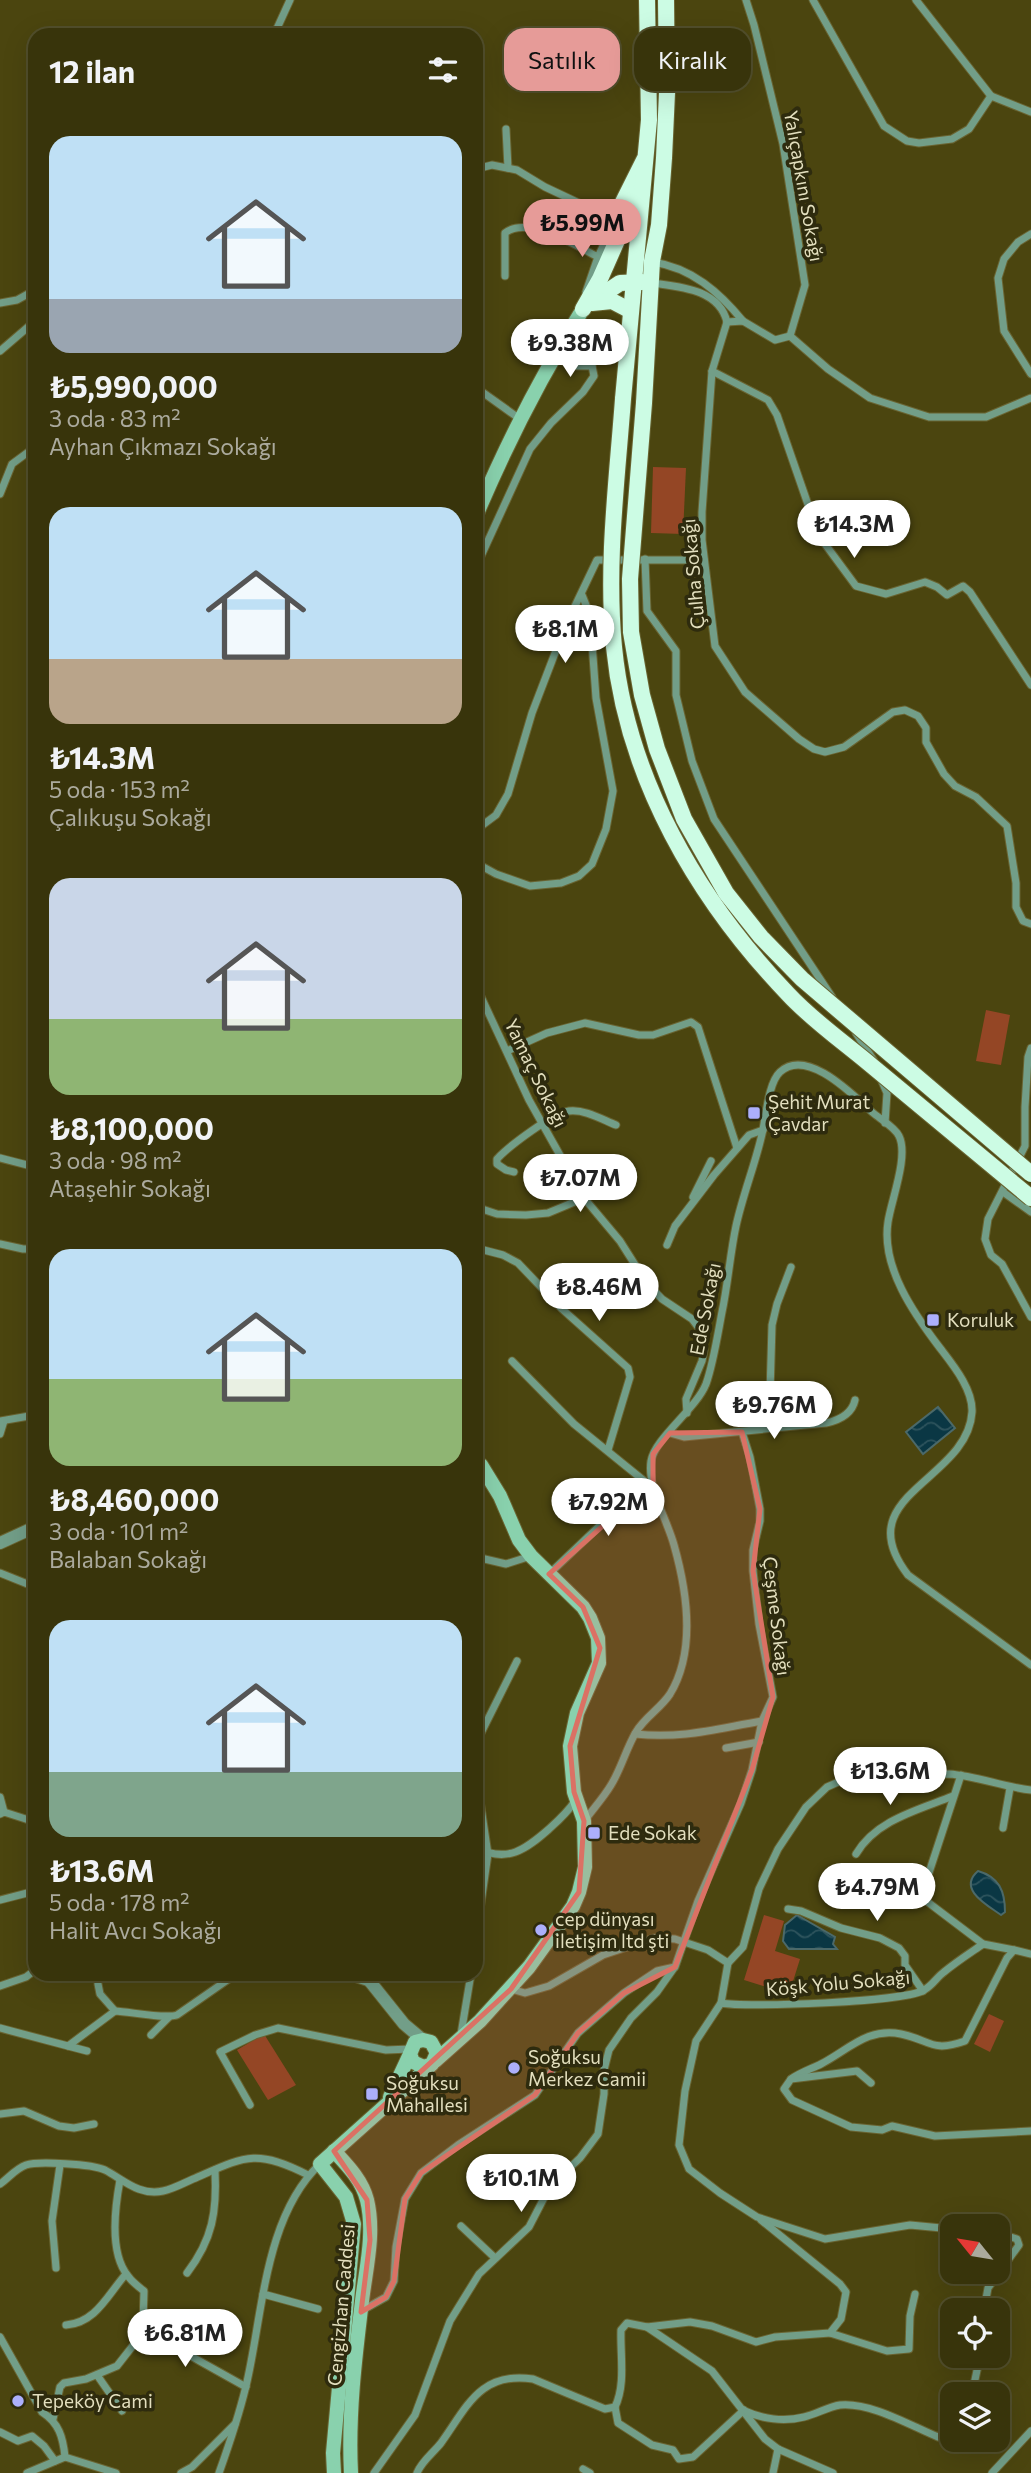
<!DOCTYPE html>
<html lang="tr">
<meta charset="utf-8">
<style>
:root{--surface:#38340b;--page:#3f3c14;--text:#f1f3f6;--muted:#abaa9d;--line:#524f2c;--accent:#e69b98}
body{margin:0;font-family:Commissioner,sans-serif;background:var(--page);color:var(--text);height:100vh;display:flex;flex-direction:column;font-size:26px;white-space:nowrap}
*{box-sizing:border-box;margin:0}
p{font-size:23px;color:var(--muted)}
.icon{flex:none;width:38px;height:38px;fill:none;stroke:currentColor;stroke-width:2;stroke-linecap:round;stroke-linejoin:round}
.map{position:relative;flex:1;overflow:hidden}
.panel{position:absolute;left:28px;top:28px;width:455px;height:1953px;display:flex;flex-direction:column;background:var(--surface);border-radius:21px;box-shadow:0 7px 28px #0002,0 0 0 2px var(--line)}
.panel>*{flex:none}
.top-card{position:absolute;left:504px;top:28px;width:422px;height:63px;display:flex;gap:14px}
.needle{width:46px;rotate:300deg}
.tools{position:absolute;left:940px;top:2214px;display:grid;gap:14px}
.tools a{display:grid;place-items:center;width:70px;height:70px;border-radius:14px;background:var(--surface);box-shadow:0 7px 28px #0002,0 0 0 2px var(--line);font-size:35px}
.price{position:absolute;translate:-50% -60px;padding:0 16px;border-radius:24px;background:#fff;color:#222;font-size:23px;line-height:46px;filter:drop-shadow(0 2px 4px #0008)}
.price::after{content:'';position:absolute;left:50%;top:42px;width:21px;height:16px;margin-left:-10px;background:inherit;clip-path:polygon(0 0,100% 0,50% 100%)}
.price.current{background:var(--accent);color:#111}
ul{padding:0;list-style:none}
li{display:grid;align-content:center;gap:14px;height:371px;padding:0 21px}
li span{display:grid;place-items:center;height:217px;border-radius:21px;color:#555}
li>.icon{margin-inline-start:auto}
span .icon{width:126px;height:126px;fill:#fffc;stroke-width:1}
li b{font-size:30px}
h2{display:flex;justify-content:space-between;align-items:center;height:84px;padding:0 21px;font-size:30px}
.chip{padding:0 24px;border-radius:21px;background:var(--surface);box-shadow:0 7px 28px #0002,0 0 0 2px var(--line);font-size:24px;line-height:63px}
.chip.current{background:var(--accent);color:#111}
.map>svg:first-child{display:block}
.green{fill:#944625}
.water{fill:url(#water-waves);stroke:#4b6969;stroke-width:2}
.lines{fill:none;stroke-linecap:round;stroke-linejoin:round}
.minor-casing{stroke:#696432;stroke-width:9}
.tertiary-casing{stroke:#696432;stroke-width:14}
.secondary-casing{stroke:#696432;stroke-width:16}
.trunk-casing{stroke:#696432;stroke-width:18}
.minor{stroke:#729e88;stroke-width:7}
.tertiary{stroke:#729e88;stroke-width:12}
.secondary{stroke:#89d1ad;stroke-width:14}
.trunk{stroke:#ccfce4;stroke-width:16}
.trunk-bridge-casing{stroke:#696432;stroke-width:18;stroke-linecap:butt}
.trunk-bridge{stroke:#ccfce4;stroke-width:16}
.marked{fill:#db7164;fill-opacity:0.2;stroke:#db7164;stroke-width:5;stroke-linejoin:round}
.poi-dot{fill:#acaffb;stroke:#2e2b0e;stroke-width:2.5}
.labels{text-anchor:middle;stroke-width:7;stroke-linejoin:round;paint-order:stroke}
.street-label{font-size:19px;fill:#e3dfbe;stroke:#2e2b0e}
.poi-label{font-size:19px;fill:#e3dfbe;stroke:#2e2b0e;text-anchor:start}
</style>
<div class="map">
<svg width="1031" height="2473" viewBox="0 0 1031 2473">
<defs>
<pattern id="water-waves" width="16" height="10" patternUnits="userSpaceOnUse" patternTransform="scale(1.75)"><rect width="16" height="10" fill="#0a3744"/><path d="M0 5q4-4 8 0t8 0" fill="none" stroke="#2e545d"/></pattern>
</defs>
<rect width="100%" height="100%" fill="#4b450f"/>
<g class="green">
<path d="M653,467L686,468L683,534L651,533Z"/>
<path d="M986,1010L1010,1015L1001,1065L976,1061Z"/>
<path d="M764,1915L784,1921L775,1951L800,1959L789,1994L744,1980Z"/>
<path d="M989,2014L1004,2021L990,2052L974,2044Z"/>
<path d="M264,2034L296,2085L268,2100L237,2050Z"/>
</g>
<g class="water">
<path d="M938,1407L955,1428L923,1454L906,1432Z"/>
<path d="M978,1871C999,1877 1005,1891 1005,1912L1001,1915C987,1905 957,1889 978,1871Z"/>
<path d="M797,1915L835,1937L833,1944L837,1949H789L783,1941L785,1925Z"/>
</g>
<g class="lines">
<defs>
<g id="minor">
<path d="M746,0L754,25L783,144L805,285L790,336"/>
<path d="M813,0L884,126L907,141L919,143L952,139L969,129L991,96"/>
<path d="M916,0L991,96L1031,112"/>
<path d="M274,35L290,0"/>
<path d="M506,129L508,168"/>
<path d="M476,169L492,165L517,170L545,187L615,220L598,257L586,292"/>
<path d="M1031,234L1018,242L1004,259L998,278L1004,331L1031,374"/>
<path d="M653,262C692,268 719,292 743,321"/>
<path d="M505,276V233C527,215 577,246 598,257"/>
<path d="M652,283C680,287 719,289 727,322"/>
<path d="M0,303L17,300L35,290"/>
<path d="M727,322L712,371L702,512V540L715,646L745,692L799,739L814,749L825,752L844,747L893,712L905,710L918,716L926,728V742L944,774L955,786L976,797L1007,826L1016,883V907L1023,921L1031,924"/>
<path d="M727,322L743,321L775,340L790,336L828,369L870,398L929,417H986L1031,398"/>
<path d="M0,351L35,321"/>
<path d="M554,358L577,366H592"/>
<path d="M712,371L768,400L777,415L812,516L825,544L856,586L886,594L925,582L937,587L947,595L963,586L970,592L1031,685"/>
<path d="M478,389L520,419"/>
<path d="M0,494L12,464L35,447"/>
<path d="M645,559L647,611L676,651V695L692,761L714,819L832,997"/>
<path d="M476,567L530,449L551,423L583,392L594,376L592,366L566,335"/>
<path d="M476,830L496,815L508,794L532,713L565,627L597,560H704"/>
<path d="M476,863L496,874L530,886L561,883L579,876L592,864L606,829L613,791L596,698L590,615L582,595"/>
<path d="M476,986L529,1100L584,1198L620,1241L646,1282L662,1299L692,1319L701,1331L704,1350L702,1361L686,1399L687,1413"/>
<path d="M856,1033L874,1061"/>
<path d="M1031,1048L1028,1057L1025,1107V1146L988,1219L985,1239L991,1255L1002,1264L1031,1317"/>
<path d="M507,1051L547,1033L585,1023L639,1035H653L691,1022L698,1027L737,1148"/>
<path d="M881,1079L887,1093L885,1123"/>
<path d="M0,1158L35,1167"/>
<path d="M514,1172L506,1170L497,1164V1159C509,1146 553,1113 569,1111C585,1109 603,1120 616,1125"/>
<path d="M1003,1192L1031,1212"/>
<path d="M693,1197L711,1161"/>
<path d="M476,1207L497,1214L526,1215L548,1213L584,1198L605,1170"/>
<path d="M0,1244L23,1249H35"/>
<path d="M667,1245L675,1226L714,1175L749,1135L763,1130"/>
<path d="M476,1248L503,1255L518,1263L562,1309L628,1368L630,1377L608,1450"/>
<path d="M512,1361L574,1424L648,1484"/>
<path d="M0,1421L35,1415"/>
<path d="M769,1428L772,1325L777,1304L791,1267"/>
<path d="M670,1433L684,1437L826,1423C840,1420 852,1414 855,1400"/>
<path d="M0,1434L4,1421"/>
<path d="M476,1436L481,1465"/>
<path d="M476,1557L506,1564L531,1556"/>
<path d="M0,1573L35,1587"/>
<path d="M549,1574L610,1516L650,1483"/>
<path d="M635,1734C683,1739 715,1729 762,1721"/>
<path d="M476,1743L517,1661"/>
<path d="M726,1748L759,1742"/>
<path d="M476,1774L488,1854L476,1937"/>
<path d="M0,1797L4,1812"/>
<path d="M0,1814L4,1812L35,1822"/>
<path d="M585,1820C593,1809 604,1797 611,1785C621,1769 626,1749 636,1732C645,1717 661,1708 670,1694C696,1651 687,1591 674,1545C667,1519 647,1488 651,1461C655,1438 696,1409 706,1384C713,1365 718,1333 722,1312C728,1284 730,1254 736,1226C743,1194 755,1165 762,1134C766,1118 768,1083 780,1072C807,1047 853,1095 872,1112C880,1119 895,1127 899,1136C909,1156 891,1201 888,1222C881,1267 914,1314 940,1348C953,1365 973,1389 972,1412C968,1481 846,1495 908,1575L1031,1665"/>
<path d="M1003,1828L1010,1788"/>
<path d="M476,1848C508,1863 525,1850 549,1829C559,1820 568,1812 575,1801"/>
<path d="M856,1854C876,1820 918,1810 953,1796"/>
<path d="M874,1876L921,1897L983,1944L1014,1950"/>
<path d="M921,1897L961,1775"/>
<path d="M0,1900L35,1891"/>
<path d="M788,1909L801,1911L841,1928L880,1938L899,1948L905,1956V1965L923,1991"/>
<path d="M728,1963L743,1947L759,1889L778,1849L806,1807L827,1787L852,1776L949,1774C977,1776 1003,1787 1031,1790"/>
<path d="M342,1974L369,1983"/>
<path d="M98,1984L100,1994L115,2011"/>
<path d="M0,1986L26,1977L35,1970"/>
<path d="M511,1989L525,1993L549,1986L603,1955L654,1938L675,1939L708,1950L728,1963L721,2003L696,2041L685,2091L679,2145L689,2169L720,2193L757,2217L825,2239L910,2225L952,2229"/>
<path d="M721,2003C746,2008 906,2002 924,1990C932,1986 937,1977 944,1972C956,1962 970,1953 983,1944"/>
<path d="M0,2028L68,2046L115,2011C131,2012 165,2019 177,2015L236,1974"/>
<path d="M461,2034L471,1974"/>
<path d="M151,2035L169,2017"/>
<path d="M68,2046L87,2051"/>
<path d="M791,2079C801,2072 811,2069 821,2064C848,2050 868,2027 901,2034C931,2040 931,2053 965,2041L1007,1958L1014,1950L1031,1954"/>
<path d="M871,2083L857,2071L791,2079L784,2089L792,2100L851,2127L882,2130L892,2126L935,2136L1031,2131"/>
<path d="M250,2105L220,2052L255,2035L278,2028L386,2050L410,2049"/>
<path d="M0,2114L24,2111L59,2126L74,2128L94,2124"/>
<path d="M0,2184C9,2178 15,2169 26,2165C38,2161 92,2164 105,2170C124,2180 139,2196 163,2191C173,2189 184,2183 193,2179C244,2157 255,2148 308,2175"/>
<path d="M461,2226L494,2257"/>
<path d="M56,2268L52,2221L60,2165"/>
<path d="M187,2273C213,2239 217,2211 215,2170"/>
<path d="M263,2294L318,2309"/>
<path d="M984,2310L988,2288L1019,2245L1017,2239L998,2233"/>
<path d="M361,2311L386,2297L394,2281L396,2247L405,2199L421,2173L458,2145L535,2095L578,2033L624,1993L657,1971L675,1967L698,1901L741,1803L752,1770L762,1721L773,1697L759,1624L753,1571V1550L760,1521V1509L750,1457L742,1432"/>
<path d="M143,2323L171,2345L246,2387"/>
<path d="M66,2325C96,2323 108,2294 126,2274"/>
<path d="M647,2327L690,2322L712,2326L756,2342L775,2337L830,2333L841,2319L846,2292L840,2284L761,2220"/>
<path d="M830,2333L887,2351L909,2349L910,2316L915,2294"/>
<path d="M0,2337L42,2412C59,2423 63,2437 65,2457"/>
<path d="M97,2375L122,2411"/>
<path d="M972,2394L980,2356"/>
<path d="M615,2407C626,2384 620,2355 621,2330L627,2323L647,2327L712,2371L765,2439L778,2449L833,2473"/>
<path d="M745,2411C762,2419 784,2422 804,2417C816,2414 828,2407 840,2405C871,2402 911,2426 938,2437L952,2427"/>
<path d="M53,2419L60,2387L64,2383L86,2379L117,2366L135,2343L143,2323L144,2291C139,2287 132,2282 128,2276C109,2253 115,2207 120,2180"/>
<path d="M0,2432L18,2441L32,2436L44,2446L55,2461"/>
<path d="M583,2469L590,2473"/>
<path d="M27,2473L65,2457L116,2473"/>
<path d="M181,2473L192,2467L235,2424"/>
<path d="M219,2473C229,2445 239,2415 246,2386C263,2315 264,2217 320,2164"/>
<path d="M374,2473L415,2415L450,2321L479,2274L529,2227L544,2198L561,2176L580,2158L598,2134L604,2094V2070L609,2050L631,2018L657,1992L674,1968"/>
<path d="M417,2473C421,2462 433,2453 441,2443C467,2407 480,2371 533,2379L605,2409L615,2407L618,2423L652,2445L673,2450L679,2459L693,2457L744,2410"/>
<path d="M773,2473L778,2449"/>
<path d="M992,2473L1031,2431"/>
</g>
<g id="tertiary">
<path d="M0,1543L35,1527"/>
<path d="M364,1974L404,2024L423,2040"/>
</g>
<g id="secondary">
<path d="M476,516C506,445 542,374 583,309"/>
<path d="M435,2061L480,2021L529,1967L573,1906L579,1892L585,1867L584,1821L574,1792L570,1746L577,1713L599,1663L598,1638L590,1618L583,1607L531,1556L519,1540L500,1496L481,1465L476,1462"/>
<path d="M390,2097L410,2054"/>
<path d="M334,2151C347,2165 362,2180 367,2200C375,2233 366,2268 362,2301C355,2358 348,2416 351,2473"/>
<path d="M334,2473L333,2453L354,2224L346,2197L320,2164L432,2064L437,2053L431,2042L423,2040L415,2042L410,2054L413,2062L424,2067L432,2064"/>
</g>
<g id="trunk">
<path d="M621,206L644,160"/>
<path d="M590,303L620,283L642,282"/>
<path d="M592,303L612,301L631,311"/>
<path d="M583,309L600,279L638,193"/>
<path d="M623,399L649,120L647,0"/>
<path d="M644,403L652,261L659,225L664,158L667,93L666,0"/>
</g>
</defs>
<use href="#minor" class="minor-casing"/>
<use href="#tertiary" class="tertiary-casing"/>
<use href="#secondary" class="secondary-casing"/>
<use href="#trunk" class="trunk-casing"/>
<use href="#minor" class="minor"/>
<use href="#tertiary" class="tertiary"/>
<use href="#secondary" class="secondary"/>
<use href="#trunk" class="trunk"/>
<defs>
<g id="trunk-bridge">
<path d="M623,399C617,481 606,564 614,647C627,779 698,900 788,994C813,1021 845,1043 872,1066C925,1110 978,1154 1031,1198"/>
<path d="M644,403L630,579L631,632L642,695L657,749L684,819L726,893L761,937L802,979L1031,1174"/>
</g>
</defs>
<use href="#trunk-bridge" class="trunk-bridge-casing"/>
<use href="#trunk-bridge" class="trunk-bridge"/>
</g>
<path class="marked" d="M742,1432L760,1509L753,1571L773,1697L752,1770L675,1967L624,1993L578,2033L535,2095L421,2173L405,2199L394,2281L386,2297L361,2312L370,2240L367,2200L334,2151L511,1989L579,1892L584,1821L574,1792L570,1746L600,1648L583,1607L549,1574L653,1481V1454L670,1433Z"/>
<g class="poi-dot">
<rect x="747" y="1106" width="14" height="14" rx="3.5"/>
<rect x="926" y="1313" width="14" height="14" rx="3.5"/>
<rect x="587" y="1826" width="14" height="14" rx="3.5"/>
<circle cx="541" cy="1930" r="7"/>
<circle cx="514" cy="2068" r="7"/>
<rect x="365" y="2087" width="14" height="14" rx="3.5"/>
<circle cx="18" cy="2401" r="7"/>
</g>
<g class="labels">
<g class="street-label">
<text transform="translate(804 186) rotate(80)" y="7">Yalıçapkını Sokağı</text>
<text transform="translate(693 574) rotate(-95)" y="7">Çulha Sokağı</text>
<text transform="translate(536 1073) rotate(64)" y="7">Yamaç Sokağı</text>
<text transform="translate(705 1309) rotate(-79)" y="7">Ede Sokağı</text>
<text transform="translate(777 1616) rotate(83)" y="7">Çeşme Sokağı</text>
<text transform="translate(838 1983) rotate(-5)" y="7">Köşk Yolu Sokağı</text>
<text transform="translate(341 2305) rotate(-85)" y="7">Cengizhan Caddesi</text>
</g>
<g class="poi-label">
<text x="768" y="1109">Şehit Murat<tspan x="768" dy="22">Çavdar</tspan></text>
<text x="947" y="1327">Koruluk</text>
<text x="608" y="1840">Ede Sokak</text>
<text x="555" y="1926">cep dünyası<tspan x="555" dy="22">iletişim ltd şti</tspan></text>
<text x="528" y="2064">Soğuksu<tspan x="528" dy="22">Merkez Camii</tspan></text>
<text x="386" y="2090">Soğuksu<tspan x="386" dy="22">Mahallesi</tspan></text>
<text x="32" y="2408">Tepeköy Cami</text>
</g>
</g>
</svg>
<div class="tools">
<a><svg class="needle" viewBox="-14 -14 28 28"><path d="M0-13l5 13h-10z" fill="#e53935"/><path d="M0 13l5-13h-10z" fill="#abaa9d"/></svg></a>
<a><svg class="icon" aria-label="locate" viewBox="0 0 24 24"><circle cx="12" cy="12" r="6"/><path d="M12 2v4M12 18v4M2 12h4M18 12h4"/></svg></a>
<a><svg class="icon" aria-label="layers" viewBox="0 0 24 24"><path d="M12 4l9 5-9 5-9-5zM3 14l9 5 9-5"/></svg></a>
</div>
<b class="price current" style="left:582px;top:259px">₺5.99M</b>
<b class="price" style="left:570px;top:379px">₺9.38M</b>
<b class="price" style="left:854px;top:560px">₺14.3M</b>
<b class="price" style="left:565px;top:665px">₺8.1M</b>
<b class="price" style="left:580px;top:1214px">₺7.07M</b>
<b class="price" style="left:599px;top:1323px">₺8.46M</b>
<b class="price" style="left:774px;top:1441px">₺9.76M</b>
<b class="price" style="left:608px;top:1538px">₺7.92M</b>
<b class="price" style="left:890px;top:1807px">₺13.6M</b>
<b class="price" style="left:877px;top:1923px">₺4.79M</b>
<b class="price" style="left:521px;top:2214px">₺10.1M</b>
<b class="price" style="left:185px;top:2369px">₺6.81M</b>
<div class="top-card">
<a class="chip current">Satılık</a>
<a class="chip">Kiralık</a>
</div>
<section class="panel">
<h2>12 ilan<svg class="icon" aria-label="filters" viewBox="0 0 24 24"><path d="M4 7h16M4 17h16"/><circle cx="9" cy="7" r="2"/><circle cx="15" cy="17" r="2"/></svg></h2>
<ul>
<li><span style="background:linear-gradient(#bfe0f5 75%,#9aa5b1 0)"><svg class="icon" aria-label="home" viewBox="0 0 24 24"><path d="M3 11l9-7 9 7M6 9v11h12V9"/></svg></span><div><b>₺5,990,000</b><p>3 oda · 83 m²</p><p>Ayhan Çıkmazı Sokağı</p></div></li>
<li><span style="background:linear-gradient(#bfe0f5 70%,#b9a48a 0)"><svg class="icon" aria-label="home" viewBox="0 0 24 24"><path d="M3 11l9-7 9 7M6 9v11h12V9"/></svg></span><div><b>₺14.3M</b><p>5 oda · 153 m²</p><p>Çalıkuşu Sokağı</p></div></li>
<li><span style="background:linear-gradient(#c9d6e8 65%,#8fb573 0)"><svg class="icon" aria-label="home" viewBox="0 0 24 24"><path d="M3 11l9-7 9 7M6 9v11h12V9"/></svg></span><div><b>₺8,100,000</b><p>3 oda · 98 m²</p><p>Ataşehir Sokağı</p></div></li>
<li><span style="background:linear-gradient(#bfe0f5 60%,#8fb573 0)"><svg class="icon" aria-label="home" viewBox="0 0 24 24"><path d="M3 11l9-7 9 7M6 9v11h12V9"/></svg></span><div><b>₺8,460,000</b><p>3 oda · 101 m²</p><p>Balaban Sokağı</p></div></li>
<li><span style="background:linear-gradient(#bfe0f5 70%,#7fa58c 0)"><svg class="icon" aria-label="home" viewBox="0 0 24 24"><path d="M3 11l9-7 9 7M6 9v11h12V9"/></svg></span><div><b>₺13.6M</b><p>5 oda · 178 m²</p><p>Halit Avcı Sokağı</p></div></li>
</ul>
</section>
</div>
